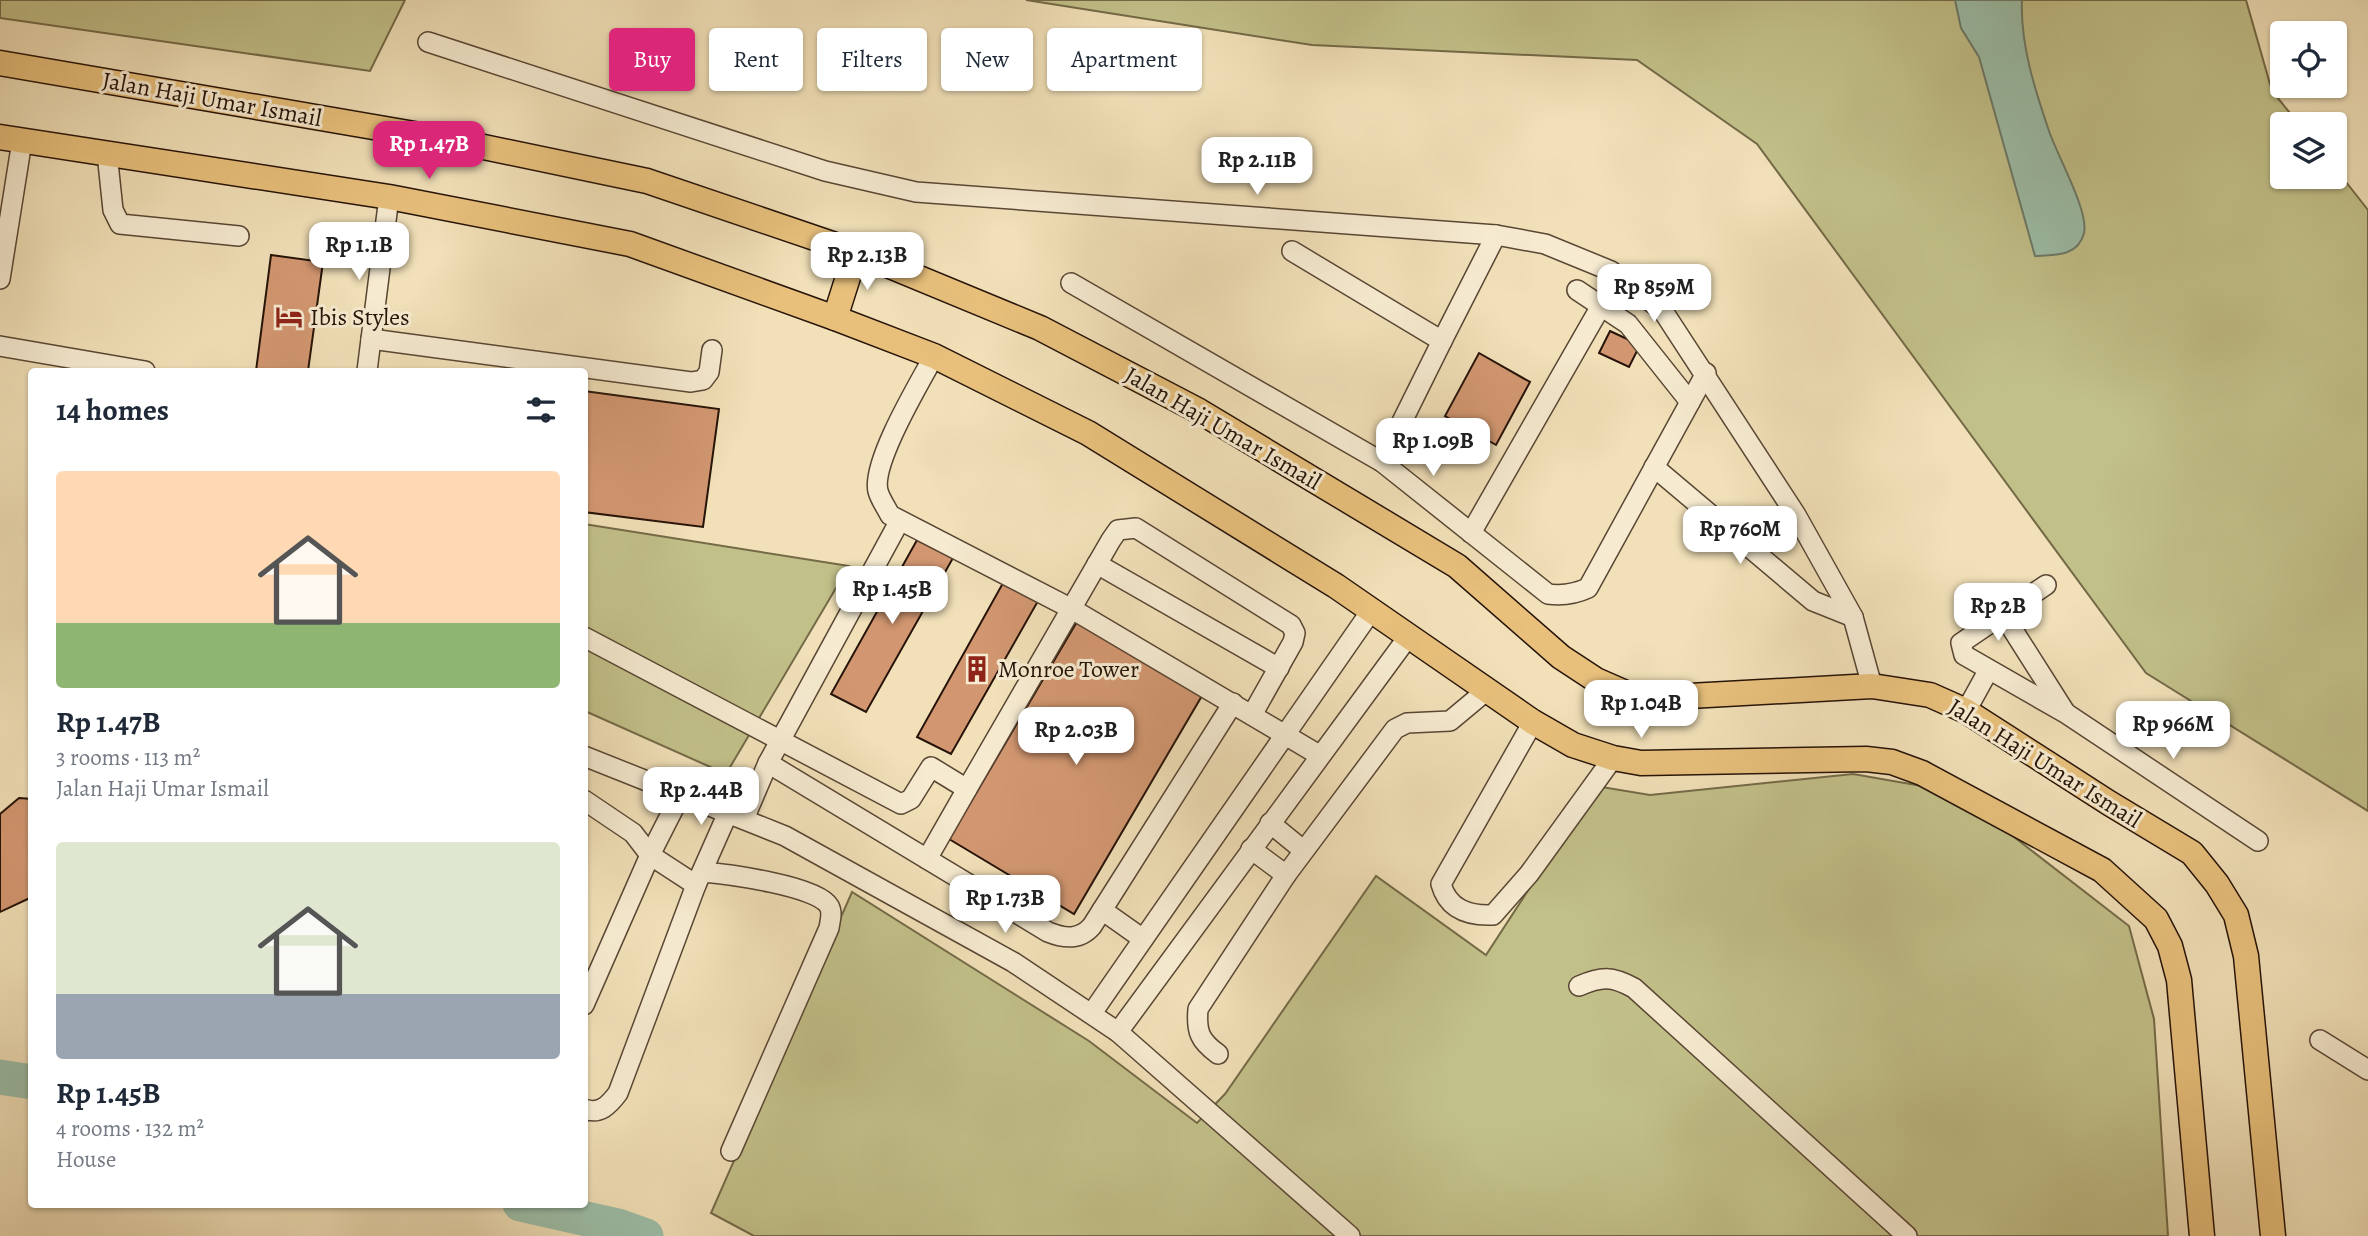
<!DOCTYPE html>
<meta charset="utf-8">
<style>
:root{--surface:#fff;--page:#f2f2f3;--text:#1f2937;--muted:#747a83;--accent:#db2777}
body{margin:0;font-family:Alegreya,serif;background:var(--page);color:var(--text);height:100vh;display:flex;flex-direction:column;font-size:26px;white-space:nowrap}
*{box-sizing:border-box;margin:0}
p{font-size:23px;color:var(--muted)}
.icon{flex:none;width:38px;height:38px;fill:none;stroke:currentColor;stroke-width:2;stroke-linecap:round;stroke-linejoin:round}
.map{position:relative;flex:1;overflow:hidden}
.drawer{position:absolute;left:28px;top:368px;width:560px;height:840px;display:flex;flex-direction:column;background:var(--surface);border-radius:7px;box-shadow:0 2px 5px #0004}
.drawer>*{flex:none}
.hud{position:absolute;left:609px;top:28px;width:665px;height:63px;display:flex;gap:14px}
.tools{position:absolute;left:2270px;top:21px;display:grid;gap:14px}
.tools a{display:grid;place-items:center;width:77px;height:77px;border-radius:7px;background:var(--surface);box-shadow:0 2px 5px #0004;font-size:35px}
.price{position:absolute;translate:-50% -60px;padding:0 16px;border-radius:14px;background:#fff;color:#222;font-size:23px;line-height:46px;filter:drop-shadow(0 2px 4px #0008)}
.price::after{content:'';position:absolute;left:50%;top:42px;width:21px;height:16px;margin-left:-10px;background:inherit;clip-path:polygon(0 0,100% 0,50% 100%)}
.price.selected{background:var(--accent);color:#fff}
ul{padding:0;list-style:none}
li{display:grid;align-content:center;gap:14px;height:371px;padding:0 28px}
li span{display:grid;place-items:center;height:217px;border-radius:7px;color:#555}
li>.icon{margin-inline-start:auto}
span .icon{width:126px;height:126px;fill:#fffc;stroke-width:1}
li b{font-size:30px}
h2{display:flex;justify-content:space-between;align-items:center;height:84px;padding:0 28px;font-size:30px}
.chip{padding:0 24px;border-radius:7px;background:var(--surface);box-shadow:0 2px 5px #0004;font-size:24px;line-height:63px}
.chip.selected{background:var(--accent);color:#fff}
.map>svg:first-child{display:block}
.green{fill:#c2c089;stroke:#746a48;stroke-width:2}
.water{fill:#9cbea8;stroke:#6d7a68;stroke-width:2}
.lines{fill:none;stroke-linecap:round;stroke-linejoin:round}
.river{stroke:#9cbea8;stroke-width:35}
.building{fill:#d29771;stroke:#261308;stroke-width:2}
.minor-casing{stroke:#594634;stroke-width:22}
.major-casing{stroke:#261308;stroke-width:27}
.minor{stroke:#f6ebd1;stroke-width:19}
.major{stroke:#e8c07c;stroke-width:24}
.labels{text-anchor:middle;stroke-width:6;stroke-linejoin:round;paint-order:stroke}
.street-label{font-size:24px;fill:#261308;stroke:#f6ebd1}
.poi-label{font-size:24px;fill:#261308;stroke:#f6ebd1;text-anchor:start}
</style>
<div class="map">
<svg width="2368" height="1236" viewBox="0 0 2368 1236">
<rect width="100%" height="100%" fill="#f1e0b8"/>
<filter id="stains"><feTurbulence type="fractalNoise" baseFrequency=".00286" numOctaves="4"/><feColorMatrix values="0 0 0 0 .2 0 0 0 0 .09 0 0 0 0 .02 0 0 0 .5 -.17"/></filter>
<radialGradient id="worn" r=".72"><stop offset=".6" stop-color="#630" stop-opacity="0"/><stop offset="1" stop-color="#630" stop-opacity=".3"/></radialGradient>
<g class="green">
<path d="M0,0H405L370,71L0,18Z"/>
<path d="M1026,0H2246L2272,91L2299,124H2282V177H2334L2335,168L2368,210V811L2146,673L1757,144L1637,60L1312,45Z"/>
<path d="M584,524L849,566L726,774L585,711Z"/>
<path d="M1853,774L1956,792L2129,926L2154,1019L2168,1236H754L711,1213L852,892L1089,1041L1197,1123L1225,1094L1376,876L1486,955L1596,786L1650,795Z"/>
</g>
<path class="water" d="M1955,0H2022C2020,44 2035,90 2049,131C2057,155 2089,211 2084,233C2078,257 2054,255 2035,256L1979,57L1961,28Z"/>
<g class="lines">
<g class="river">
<path d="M0,1077L32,1082"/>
<path d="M520,1204L618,1226L646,1236"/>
</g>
</g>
<g class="building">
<path d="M271,255L323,262L308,371H256Z"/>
<path d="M1610,331L1640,345L1629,367L1599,353Z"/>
<path d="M1479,353L1530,382L1496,445L1445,416Z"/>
<path d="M584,391L719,409L703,527L584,512Z"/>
<path d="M917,540L953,558L866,712L831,694Z"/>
<path d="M1003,583L1038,601L951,754L917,737Z"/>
<path d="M1078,620L1203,694L1074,914L949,839Z"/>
<path d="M19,798L32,799V897L0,912V814Z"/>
</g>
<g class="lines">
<defs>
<g id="minor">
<path d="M428,42L825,171L916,192L1496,235L1545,244L1611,271L1663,311L1796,515L1853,617L1872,686"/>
<path d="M107,153L113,210L120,224L239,236"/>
<path d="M1292,251L1442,341L1382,462"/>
<path d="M0,279L22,141"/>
<path d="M1071,283L1382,462L1548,594C1563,596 1575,594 1588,588L1706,373"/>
<path d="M1577,290L1628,324L1690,402"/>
<path d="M371,339L691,382L703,380L709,372L712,350"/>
<path d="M1442,341L1496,235"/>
<path d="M0,346L145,371"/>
<path d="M934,356C920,382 871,463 878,491C880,499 886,507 890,515L1072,609L1319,755"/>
<path d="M367,371L389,197"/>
<path d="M1654,467L1813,601L1853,617"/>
<path d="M1471,533L1601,306"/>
<path d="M1097,564L1279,668"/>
<path d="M2046,585L1961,643L1964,655L2067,714L2258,841"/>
<path d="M2004,616L2065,712"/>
<path d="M584,637L901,804L911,799L931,767L967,789L1111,540L1118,530L1136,528L1291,625L1295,633L1293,642L1252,715"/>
<path d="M1966,711L1988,671"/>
<path d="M1533,722L1441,884C1448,909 1468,916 1493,915L1529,874L1613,758"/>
<path d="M584,756L785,836L1013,962L1118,1032L1350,1236"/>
<path d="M768,763L1048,932C1065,939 1080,940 1092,926L1233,703"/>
<path d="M584,800L633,833L650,855L696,885"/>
<path d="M744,819L768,763L899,522"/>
<path d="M1270,823L1303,850"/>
<path d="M1251,849L1286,875"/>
<path d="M927,859L967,789"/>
<path d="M703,872C727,874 818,886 829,906C833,913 830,921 829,928L731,1151"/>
<path d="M1102,910L1143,939"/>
<path d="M1579,986C1602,976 1612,976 1634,988L1907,1236"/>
<path d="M584,1005L650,855L681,794"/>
<path d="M1092,1013L1371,611"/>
<path d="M1118,1032L1408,637"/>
<path d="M2320,1040L2368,1070"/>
<path d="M1218,1054C1200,1041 1196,1032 1198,1009L1286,875L1395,729L1407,723L1450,721L1486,691"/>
<path d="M584,1109C600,1115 609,1105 618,1093L696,885L727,815"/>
</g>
<g id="major">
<path d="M0,63L455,141L647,181L856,252L1040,328L1199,411L1457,566L1561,657L1596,680L1628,694L1653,698L1872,686L1930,695L1966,711L2109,803L2192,853L2217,884L2236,915L2246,956L2273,1236"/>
<path d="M0,137L389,197L630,244L835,318L934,356L1088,433L1336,586L1533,722L1573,745L1613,758L1641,763L1866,759L1892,762L1922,773L2102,870L2156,919L2170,946L2179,980L2202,1236"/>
<path d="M835,318L856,252"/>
</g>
</defs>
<use href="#minor" class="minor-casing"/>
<use href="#major" class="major-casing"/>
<use href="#minor" class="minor"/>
<use href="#major" class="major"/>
</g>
<defs>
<symbol id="hotel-bare" viewBox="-9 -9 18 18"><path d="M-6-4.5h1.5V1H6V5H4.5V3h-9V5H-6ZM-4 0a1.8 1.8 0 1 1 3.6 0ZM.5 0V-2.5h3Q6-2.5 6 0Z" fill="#8f2418" stroke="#f6ebd1" stroke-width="2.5" paint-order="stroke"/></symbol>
<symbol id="building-bare" viewBox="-9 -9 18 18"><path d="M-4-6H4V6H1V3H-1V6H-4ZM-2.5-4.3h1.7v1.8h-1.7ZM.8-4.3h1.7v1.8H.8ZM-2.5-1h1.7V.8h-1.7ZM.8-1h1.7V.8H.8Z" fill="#8f2418" stroke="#f6ebd1" stroke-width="2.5" paint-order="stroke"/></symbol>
</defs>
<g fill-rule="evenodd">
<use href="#hotel-bare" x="270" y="298" width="38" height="38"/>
<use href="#building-bare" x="958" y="650" width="38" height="38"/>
</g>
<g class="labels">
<g class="street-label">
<text transform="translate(212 99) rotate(10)" y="8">Jalan Haji Umar Ismail</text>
<text transform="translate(1223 428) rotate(30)" y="8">Jalan Haji Umar Ismail</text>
<text transform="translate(2045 763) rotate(32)" y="8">Jalan Haji Umar Ismail</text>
</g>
<g class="poi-label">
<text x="310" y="325">Ibis Styles</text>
<text x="998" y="677">Monroe Tower</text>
</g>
</g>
<rect width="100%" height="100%" filter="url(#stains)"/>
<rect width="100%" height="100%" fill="url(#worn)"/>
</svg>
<div class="tools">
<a><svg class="icon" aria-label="locate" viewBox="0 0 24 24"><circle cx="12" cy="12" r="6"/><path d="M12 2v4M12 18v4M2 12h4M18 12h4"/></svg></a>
<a><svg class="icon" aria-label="layers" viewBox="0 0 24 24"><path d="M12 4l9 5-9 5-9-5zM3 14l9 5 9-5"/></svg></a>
</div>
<b class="price selected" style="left:429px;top:181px">Rp 1.47B</b>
<b class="price" style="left:1257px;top:197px">Rp 2.11B</b>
<b class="price" style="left:359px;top:282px">Rp 1.1B</b>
<b class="price" style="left:867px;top:292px">Rp 2.13B</b>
<b class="price" style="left:1654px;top:324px">Rp 859M</b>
<b class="price" style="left:1433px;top:478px">Rp 1.09B</b>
<b class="price" style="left:1740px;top:566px">Rp 760M</b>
<b class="price" style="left:892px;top:626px">Rp 1.45B</b>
<b class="price" style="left:1998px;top:643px">Rp 2B</b>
<b class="price" style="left:1641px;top:740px">Rp 1.04B</b>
<b class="price" style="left:2173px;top:761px">Rp 966M</b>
<b class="price" style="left:1076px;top:767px">Rp 2.03B</b>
<b class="price" style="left:701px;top:827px">Rp 2.44B</b>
<b class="price" style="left:1005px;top:935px">Rp 1.73B</b>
<div class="hud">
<a class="chip selected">Buy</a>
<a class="chip">Rent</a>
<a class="chip">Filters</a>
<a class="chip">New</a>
<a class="chip">Apartment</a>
</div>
<section class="drawer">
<h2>14 homes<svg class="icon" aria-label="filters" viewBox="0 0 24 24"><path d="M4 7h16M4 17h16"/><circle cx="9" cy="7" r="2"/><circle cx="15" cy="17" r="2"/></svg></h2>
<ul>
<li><span style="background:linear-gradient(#ffd9b3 70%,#8fb573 0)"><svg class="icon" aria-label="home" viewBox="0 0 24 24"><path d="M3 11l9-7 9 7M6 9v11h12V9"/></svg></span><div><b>Rp 1.47B</b><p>3 rooms · 113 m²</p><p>Jalan Haji Umar Ismail</p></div></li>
<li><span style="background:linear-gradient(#dfe7d0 70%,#9aa5b1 0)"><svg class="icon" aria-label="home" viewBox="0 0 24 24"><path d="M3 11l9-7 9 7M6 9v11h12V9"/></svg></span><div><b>Rp 1.45B</b><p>4 rooms · 132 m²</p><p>House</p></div></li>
</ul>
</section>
</div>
